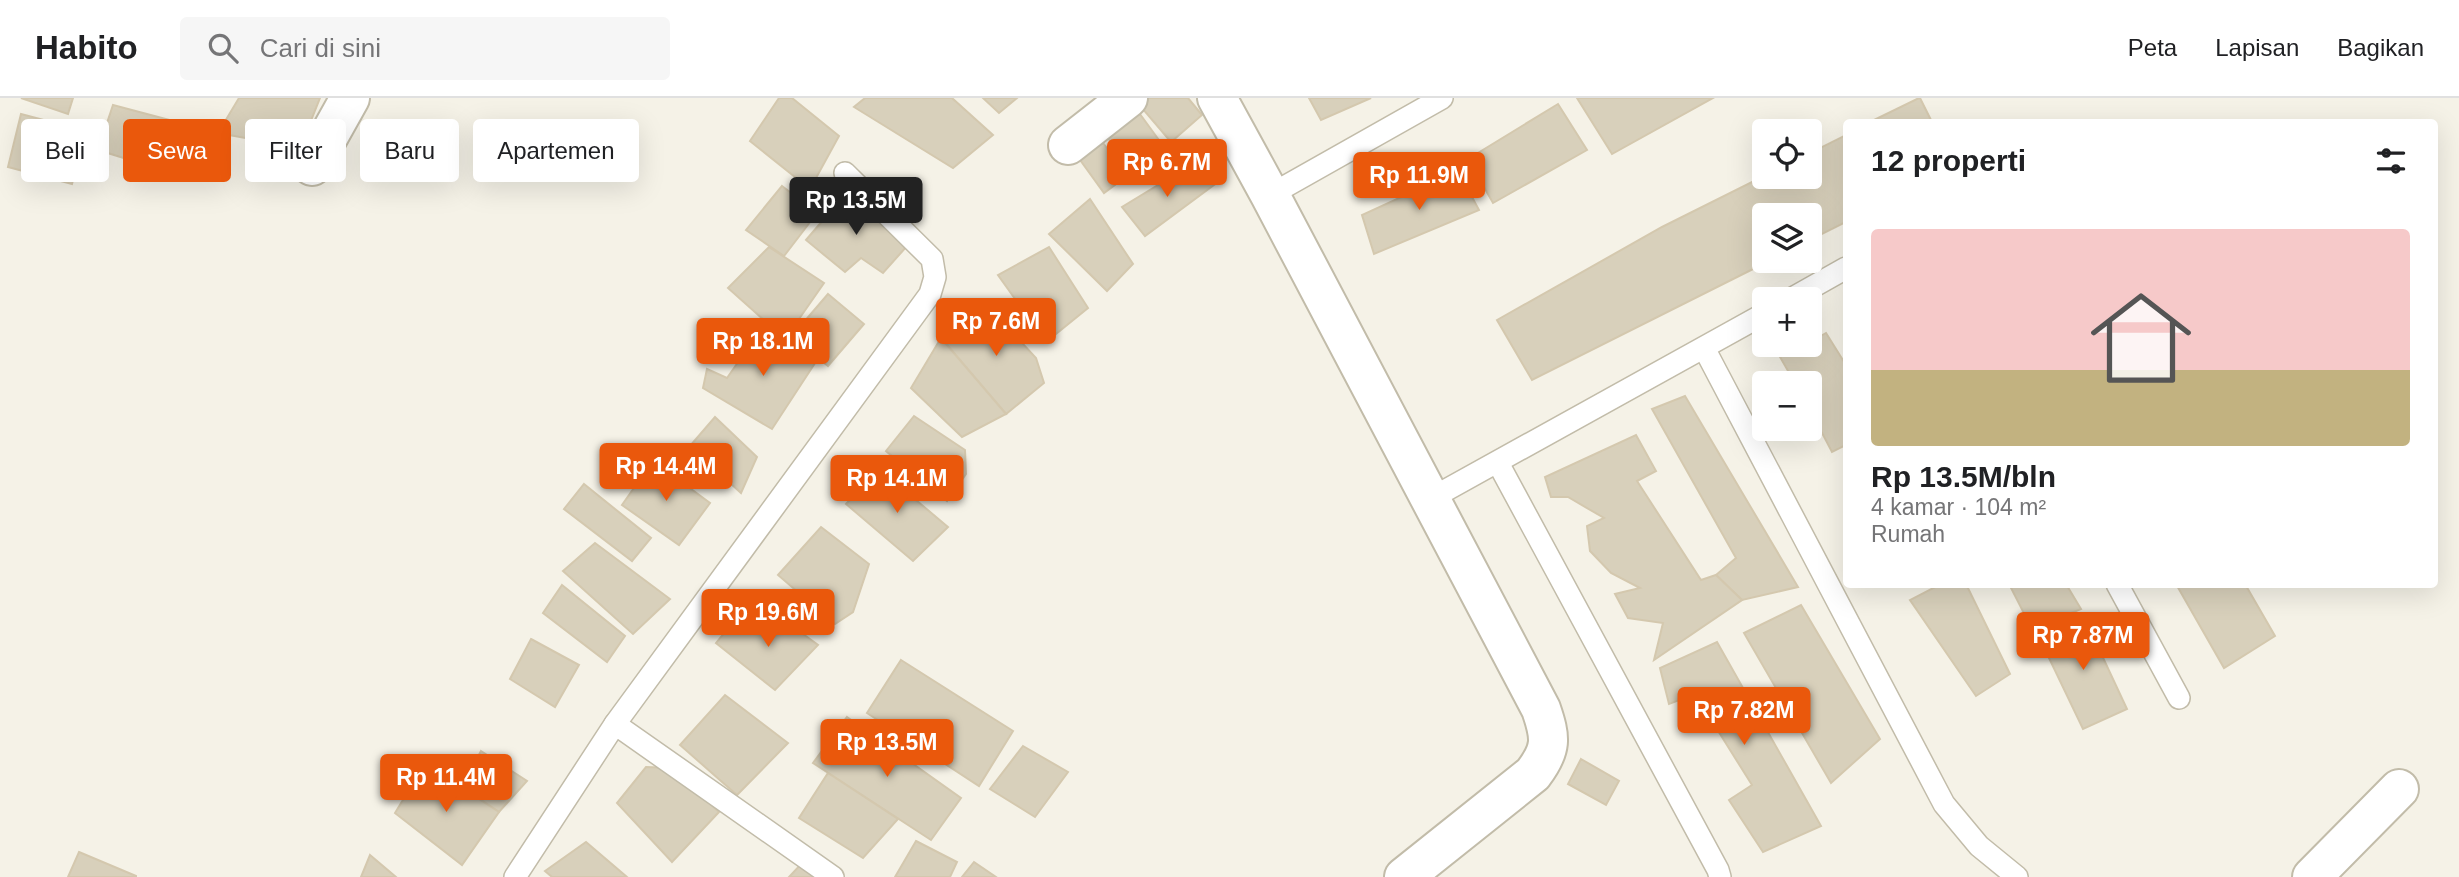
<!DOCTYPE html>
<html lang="id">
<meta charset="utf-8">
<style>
:root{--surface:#fff;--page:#f6f6f6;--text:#202124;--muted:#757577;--line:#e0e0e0;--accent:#ea580c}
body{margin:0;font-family:Helvetica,sans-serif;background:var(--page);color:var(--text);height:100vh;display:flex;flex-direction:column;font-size:26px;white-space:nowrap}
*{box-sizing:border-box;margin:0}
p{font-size:23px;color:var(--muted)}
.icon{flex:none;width:38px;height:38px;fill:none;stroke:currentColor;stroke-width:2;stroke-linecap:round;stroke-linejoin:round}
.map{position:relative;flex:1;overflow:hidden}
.drawer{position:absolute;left:1843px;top:21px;width:595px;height:469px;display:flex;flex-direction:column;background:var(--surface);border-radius:7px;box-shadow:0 7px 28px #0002}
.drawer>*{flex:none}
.guide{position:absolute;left:21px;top:21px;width:665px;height:63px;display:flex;gap:14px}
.fabs{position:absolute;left:1752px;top:21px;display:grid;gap:14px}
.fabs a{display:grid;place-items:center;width:70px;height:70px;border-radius:7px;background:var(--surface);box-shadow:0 7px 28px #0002;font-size:35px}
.price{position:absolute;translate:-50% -60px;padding:0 16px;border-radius:7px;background:var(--accent);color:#fff;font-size:23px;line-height:46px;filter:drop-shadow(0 2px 4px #0008)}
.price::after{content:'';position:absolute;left:50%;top:42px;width:21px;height:16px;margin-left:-10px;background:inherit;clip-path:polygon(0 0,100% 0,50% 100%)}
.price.current{background:#222;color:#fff}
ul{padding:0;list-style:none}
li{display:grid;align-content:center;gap:14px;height:371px;padding:0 28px}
li span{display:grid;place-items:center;height:217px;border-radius:7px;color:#555}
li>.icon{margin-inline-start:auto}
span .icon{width:126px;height:126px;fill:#fffc;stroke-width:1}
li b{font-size:30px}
h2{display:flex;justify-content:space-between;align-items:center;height:84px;padding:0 28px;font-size:30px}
.tag{padding:0 24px;border-radius:7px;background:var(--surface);box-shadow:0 7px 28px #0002;font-size:24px;line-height:63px}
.tag.current{background:var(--accent);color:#fff}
header{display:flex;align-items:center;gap:42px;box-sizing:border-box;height:98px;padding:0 35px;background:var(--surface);border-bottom:2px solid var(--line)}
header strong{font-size:33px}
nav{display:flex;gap:38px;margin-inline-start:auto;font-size:24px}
.search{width:490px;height:63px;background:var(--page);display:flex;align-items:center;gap:18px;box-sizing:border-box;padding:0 24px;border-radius:7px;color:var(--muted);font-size:26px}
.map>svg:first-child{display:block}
.building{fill:#d8d0bb;stroke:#d4c8ae;stroke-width:2}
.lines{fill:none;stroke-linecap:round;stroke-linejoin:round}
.service-casing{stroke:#c2bca9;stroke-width:24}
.minor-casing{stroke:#c2bca9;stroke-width:42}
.service{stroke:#fff;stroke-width:21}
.minor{stroke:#fff;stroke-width:38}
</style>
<header>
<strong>Habito</strong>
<div class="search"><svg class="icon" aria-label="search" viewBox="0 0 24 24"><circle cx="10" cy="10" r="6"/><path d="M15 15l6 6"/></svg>Cari di sini</div>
<nav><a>Peta</a><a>Lapisan</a><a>Bagikan</a></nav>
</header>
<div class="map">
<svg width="2459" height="779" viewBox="0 0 2459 779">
<rect width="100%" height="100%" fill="#f5f2e7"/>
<g class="building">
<path d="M21,0H73L68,16Z"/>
<path d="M239,0H320L290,75L251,41L218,35Z"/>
<path d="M779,0H792L839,38L810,91L750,43Z"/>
<path d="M865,0H952L993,37L953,70L854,9Z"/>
<path d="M983,0H1017L999,15Z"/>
<path d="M1140,0H1188L1202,17L1171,44L1136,3Z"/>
<path d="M1309,0H1371L1321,22Z"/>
<path d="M1577,0H1713L1612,56Z"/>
<path d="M1920,0L1932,24H1870L1919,0Z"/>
<path d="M1558,6L1587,52L1493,105L1468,61Z"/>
<path d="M113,7L207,32L188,80L98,52Z"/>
<path d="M1137,12L1164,49L1132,73L1105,36Z"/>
<path d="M21,16L85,33L72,86L8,69Z"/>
<path d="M1093,31L1127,78L1104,95L1070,48Z"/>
<path d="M1846,37V124L1810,142V117H1764V163H1769L1532,282L1497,222L1662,129L1764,78L1810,79V55Z"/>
<path d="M1191,67L1214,87L1145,138L1122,109Z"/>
<path d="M1458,73L1479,112L1374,156L1362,117Z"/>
<path d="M782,88L817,115L784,158L746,132Z"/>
<path d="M849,92L907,148L883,175L861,160L845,174L806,142Z"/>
<path d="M1090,101L1133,166L1107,193L1049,136Z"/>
<path d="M769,149L824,185L785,241L728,190Z"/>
<path d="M1049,149L1088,210L1046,244L998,177Z"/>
<path d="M828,196L864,226L828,268L792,238Z"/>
<path d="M986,206L1036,260L1044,285L1006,316L941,240Z"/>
<path d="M764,227L817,262L772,331L703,290L707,271L727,280Z"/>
<path d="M1826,235L1846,267V347L1832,354L1810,312V285H1795L1780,259L1804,247H1810V244Z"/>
<path d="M941,240L1006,316L962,339L911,290Z"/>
<path d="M1685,298L1798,489L1742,502L1716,477L1736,460L1652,311Z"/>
<path d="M914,318L965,352L966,376L947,403L886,353Z"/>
<path d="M715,319L757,359L741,395L690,348Z"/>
<path d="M1636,337L1656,373L1637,383L1701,482L1716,477L1742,502L1654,562L1663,525L1628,520L1615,496L1640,490L1611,475L1590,453L1587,428L1604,420L1568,399H1551L1545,379Z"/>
<path d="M653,363L710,405L679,447L622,407Z"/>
<path d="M879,371L948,429L913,463L846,406Z"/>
<path d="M584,386L651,440L632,463L564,411Z"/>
<path d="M821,429L869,466L853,514L835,526L778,477Z"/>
<path d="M595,445L670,501L633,536L563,473Z"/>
<path d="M1941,486H1966L2010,576L1976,598L1910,502Z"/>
<path d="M2009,486H2066L2081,511L2032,531Z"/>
<path d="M2176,486H2245L2275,538L2224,570Z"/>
<path d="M562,487L625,538L607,564L543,515Z"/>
<path d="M1801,507L1880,641L1831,685L1744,535Z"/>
<path d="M774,515L818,547L775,592L716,545L734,523L761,535Z"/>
<path d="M2084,519L2127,611L2083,631L2038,537Z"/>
<path d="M531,541L579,567L555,609L510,581Z"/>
<path d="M1717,544L1821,728L1763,754L1729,702L1752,687L1695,596L1669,606L1660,570Z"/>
<path d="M901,562L1013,633L979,688L867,615Z"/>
<path d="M725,597L788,645L737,697L680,647Z"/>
<path d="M847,619L961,700L931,742L813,665Z"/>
<path d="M1023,648L1068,674L1035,719L990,691Z"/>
<path d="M481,653L527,683L499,714L462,689Z"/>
<path d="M1581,661L1619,683L1606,707L1568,686Z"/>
<path d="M425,666L499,714L462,767L395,715Z"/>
<path d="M646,669L672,670L719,714L672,764L617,705Z"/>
<path d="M828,675L898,721L863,760L799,720Z"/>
<path d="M916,743L957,764L950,779H895Z"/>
<path d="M586,744L627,779H552L545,773Z"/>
<path d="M79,754L136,778V779H68Z"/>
<path d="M370,757L396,779H361Z"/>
<path d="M803,764L822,779H789Z"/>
<path d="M974,764L996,779H962Z"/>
</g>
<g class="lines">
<defs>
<g id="service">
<path d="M1270,97L1442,0"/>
<path d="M1791,201L1846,170"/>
<path d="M1704,250L1944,706L1979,748L2017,779"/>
<path d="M1498,365L1718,772L1720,779"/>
<path d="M1430,401L1764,216"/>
<path d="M2117,486L2179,600"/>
<path d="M615,626L930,196L935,179L932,161L845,75"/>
<path d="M515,779L615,626L833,779"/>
</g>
<g id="minor">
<path d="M1217,0L1270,97L1541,611C1551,640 1552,651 1533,676L1404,779"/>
<path d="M1068,47L1128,0"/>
<path d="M312,68L350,0"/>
<path d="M2312,779L2399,691"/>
</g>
</defs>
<use href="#service" class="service-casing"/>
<use href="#minor" class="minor-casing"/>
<use href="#service" class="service"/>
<use href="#minor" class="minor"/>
</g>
</svg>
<div class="fabs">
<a><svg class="icon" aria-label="locate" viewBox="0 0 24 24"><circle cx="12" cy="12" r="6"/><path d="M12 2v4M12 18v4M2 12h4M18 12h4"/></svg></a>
<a><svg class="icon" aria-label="layers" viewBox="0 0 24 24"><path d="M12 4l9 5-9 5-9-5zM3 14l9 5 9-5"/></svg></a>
<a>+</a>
<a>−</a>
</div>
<b class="price" style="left:1167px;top:101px">Rp 6.7M</b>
<b class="price" style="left:1419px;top:114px">Rp 11.9M</b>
<b class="price current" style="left:856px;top:139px">Rp 13.5M</b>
<b class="price" style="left:996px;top:260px">Rp 7.6M</b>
<b class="price" style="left:763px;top:280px">Rp 18.1M</b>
<b class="price" style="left:666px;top:405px">Rp 14.4M</b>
<b class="price" style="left:897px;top:417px">Rp 14.1M</b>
<b class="price" style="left:768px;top:551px">Rp 19.6M</b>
<b class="price" style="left:2083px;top:574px">Rp 7.87M</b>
<b class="price" style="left:1744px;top:649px">Rp 7.82M</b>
<b class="price" style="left:887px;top:681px">Rp 13.5M</b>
<b class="price" style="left:446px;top:716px">Rp 11.4M</b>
<div class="guide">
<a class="tag">Beli</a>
<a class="tag current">Sewa</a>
<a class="tag">Filter</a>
<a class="tag">Baru</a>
<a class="tag">Apartemen</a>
</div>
<section class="drawer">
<h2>12 properti<svg class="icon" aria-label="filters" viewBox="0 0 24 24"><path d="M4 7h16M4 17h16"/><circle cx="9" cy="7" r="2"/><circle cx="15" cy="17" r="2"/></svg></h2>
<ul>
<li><span style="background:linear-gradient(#f6c9c9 65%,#c2b280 0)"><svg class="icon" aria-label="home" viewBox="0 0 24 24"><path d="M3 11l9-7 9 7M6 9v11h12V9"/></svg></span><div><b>Rp 13.5M/bln</b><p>4 kamar · 104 m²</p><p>Rumah</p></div></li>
</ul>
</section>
</div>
